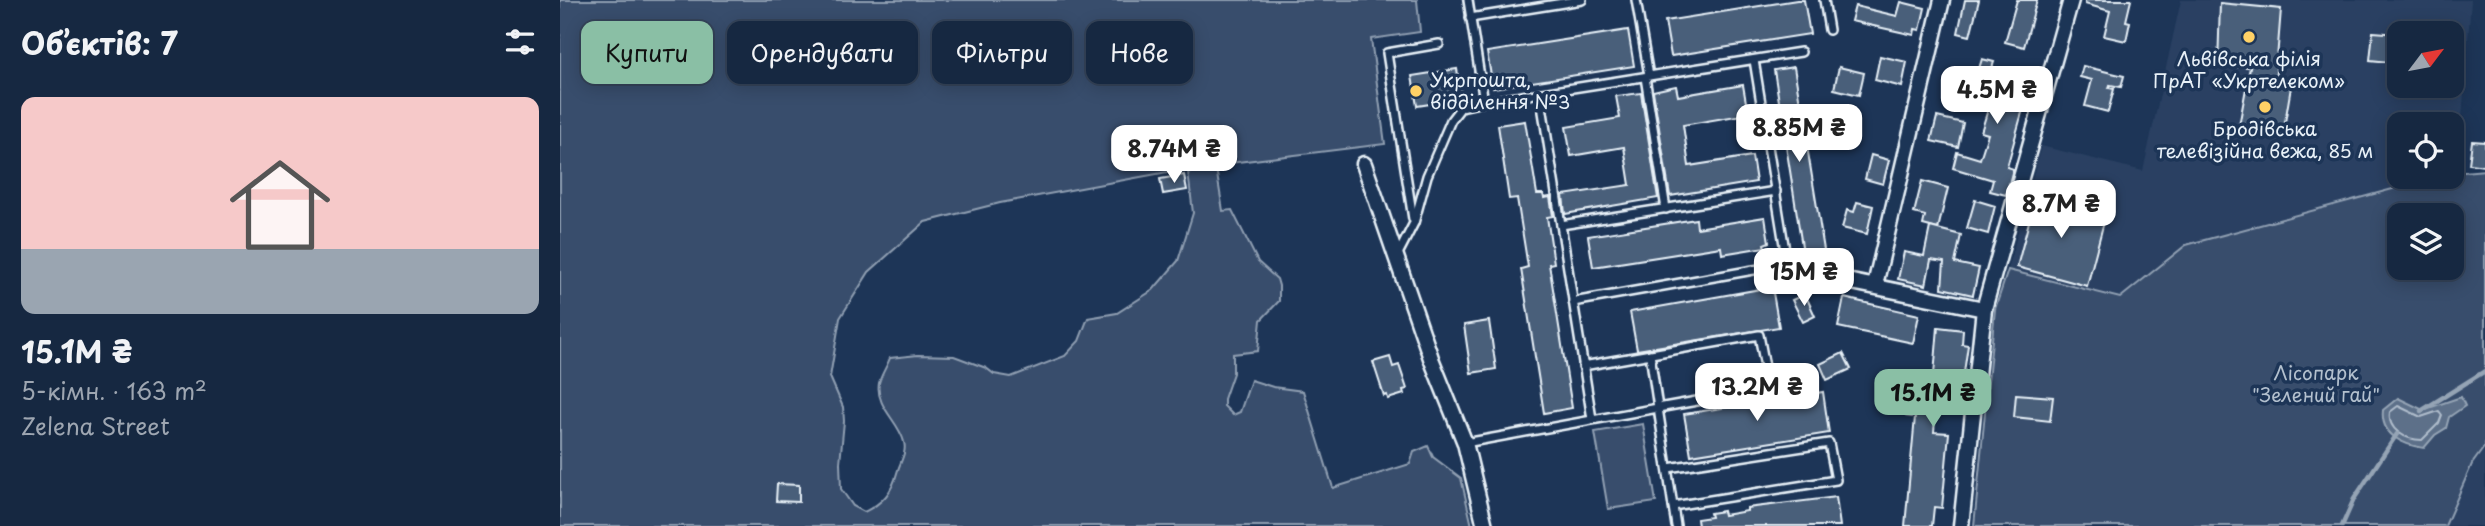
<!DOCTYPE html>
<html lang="uk">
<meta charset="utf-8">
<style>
:root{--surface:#162841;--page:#23344c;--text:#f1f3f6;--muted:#9ea6b1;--line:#35445a;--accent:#8abfa5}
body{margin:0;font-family:"Playpen Sans",sans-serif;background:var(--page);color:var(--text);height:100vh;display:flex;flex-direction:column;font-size:26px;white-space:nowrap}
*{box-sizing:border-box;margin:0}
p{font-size:23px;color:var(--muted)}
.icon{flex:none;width:38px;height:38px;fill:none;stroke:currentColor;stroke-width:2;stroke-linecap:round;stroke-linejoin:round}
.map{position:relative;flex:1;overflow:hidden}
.details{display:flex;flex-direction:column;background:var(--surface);width:560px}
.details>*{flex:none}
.top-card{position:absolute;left:21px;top:21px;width:665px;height:63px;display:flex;gap:14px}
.needle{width:46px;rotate:58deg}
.tools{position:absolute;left:1827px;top:21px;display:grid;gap:14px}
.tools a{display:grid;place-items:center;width:77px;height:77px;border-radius:14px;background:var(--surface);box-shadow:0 4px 18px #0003,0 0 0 2px var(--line);font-size:35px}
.price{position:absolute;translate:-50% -60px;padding:0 16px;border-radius:14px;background:#fff;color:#222;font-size:23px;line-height:46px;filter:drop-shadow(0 2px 4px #0008)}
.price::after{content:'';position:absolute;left:50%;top:42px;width:21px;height:16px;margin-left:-10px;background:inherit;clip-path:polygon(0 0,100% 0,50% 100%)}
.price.selected{background:var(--accent);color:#111}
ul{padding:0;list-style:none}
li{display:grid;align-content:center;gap:14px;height:371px;padding:0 21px}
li+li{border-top:2px solid var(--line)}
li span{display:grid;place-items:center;height:217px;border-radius:14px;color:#555}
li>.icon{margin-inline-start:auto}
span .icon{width:126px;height:126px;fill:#fffc;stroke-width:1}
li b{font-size:30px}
h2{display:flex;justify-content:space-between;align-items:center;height:84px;padding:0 21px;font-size:30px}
.chip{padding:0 24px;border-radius:14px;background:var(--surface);box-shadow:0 4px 18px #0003,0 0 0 2px var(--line);font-size:24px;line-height:63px}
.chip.selected{background:var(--accent);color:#111}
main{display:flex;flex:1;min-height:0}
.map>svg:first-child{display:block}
.built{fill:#2a4162;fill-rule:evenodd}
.green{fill:#374d6c;stroke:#909fb2;stroke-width:2;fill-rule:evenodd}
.water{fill:#5d7089;stroke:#95a4b5;stroke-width:2}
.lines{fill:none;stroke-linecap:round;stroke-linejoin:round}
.shore{stroke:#b0bdcc;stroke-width:2}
.stream{stroke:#95a4b5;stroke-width:4.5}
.building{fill:#495e7a;stroke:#e8f1f8;stroke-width:2}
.service-casing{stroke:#e8f1f8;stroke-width:12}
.minor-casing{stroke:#e8f1f8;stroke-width:19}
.service{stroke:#1d3557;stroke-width:7}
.minor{stroke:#1d3557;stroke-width:14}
.poi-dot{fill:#ffd166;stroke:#1d3557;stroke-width:2.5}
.labels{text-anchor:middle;stroke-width:7;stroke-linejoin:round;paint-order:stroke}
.poi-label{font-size:19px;fill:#e8f1f8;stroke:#1d3557}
.park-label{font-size:19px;fill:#b3c0ce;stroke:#1d3557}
</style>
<main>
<section class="details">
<h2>Об’єктів: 7<svg class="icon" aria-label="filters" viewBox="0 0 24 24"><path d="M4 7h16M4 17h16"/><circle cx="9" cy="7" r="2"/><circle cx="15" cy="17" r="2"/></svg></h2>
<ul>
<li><span style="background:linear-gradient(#f6c9c9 70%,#9aa5b1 0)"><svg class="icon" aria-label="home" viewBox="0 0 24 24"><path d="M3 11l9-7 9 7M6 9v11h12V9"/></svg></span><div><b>15.1M ₴</b><p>5-кімн. · 163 m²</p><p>Zelena Street</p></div></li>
</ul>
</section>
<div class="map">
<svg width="1925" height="526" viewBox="0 0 1925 526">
<rect width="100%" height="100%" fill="#1d3557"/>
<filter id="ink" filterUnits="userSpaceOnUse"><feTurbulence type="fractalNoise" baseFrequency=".0143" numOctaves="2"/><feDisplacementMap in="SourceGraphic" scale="14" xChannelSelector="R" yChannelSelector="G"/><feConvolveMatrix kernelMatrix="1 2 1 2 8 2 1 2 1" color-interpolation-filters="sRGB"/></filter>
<g filter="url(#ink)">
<g class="built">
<path d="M1621,0H1911L1898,171L1892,173V124H1839V177H1877L1626,245L1560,298L1448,270L1481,146L1583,171ZM1839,33H1892V86H1839Z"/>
<path d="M1925,446V526H1885L1912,464Z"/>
</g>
<g class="green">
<path d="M0,0H857L860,32L811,39L825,144L629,168L440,203L365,222L309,272L280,318L270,377L283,407L284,421L280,463L281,489L293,506L304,512C323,503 332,492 337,473C340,462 347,453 344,442C339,421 315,407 319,383C321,375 327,366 330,358L358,355L394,356L426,368L434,374L451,377L505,356L519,341L528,318L557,313L593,290L618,261L633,213L628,172L656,168L663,211L672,210L698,262L717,279L719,286V301L701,320L698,351L673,354V373L664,399V406L673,415L680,412L691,380L713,387L743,391L773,488L850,464L854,452L868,446L873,457L901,478L912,526H0Z"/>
<path d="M1925,170V446L1912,464L1885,526H1414L1435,309L1448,270L1560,298L1626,245L1877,177H1892V173ZM1839,215H1892V268H1839Z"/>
<path d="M1083,424L1096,502L1048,509L1035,432Z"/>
</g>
<path class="water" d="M1901,397L1905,406L1889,417L1886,428L1875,435L1864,448C1843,445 1820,435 1823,410L1838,398L1863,410Z"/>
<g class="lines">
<path class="shore" d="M1838,406L1861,417L1879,411L1882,415L1879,423L1862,440C1846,440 1827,430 1830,412Z"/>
<g class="stream">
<path d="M1861,411L1925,371"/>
<path d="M1782,526L1794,499L1837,434"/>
</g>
</g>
<g class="building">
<path d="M1237,0H1244L1250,34L1111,56L1105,21Z"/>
<path d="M1405,0H1419L1410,36L1398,33Z"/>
<path d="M1457,0H1477L1464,47L1445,42Z"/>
<path d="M1525,0H1571L1566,21L1570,22L1566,41L1544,36L1550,11L1525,4Z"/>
<path d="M1341,2L1365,8L1360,30L1355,29L1354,35L1291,21L1295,6L1337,16Z"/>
<path d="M1660,3L1721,9L1715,84L1731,87L1723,134L1679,126L1690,67L1658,66Z"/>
<path d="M1068,30L1074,66L933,88L927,52Z"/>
<path d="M1813,32L1839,34V63L1810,60Z"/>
<path d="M1320,56L1347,62L1342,87L1315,80Z"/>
<path d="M1422,59L1434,62L1432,68L1471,80L1447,167L1453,169L1446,195L1430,191L1433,180L1393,168L1397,152L1420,159L1428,134L1421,132L1433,93L1413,88Z"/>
<path d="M1523,66L1564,76L1561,87L1550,85L1549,88L1554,89L1548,112L1525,106L1532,80L1520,77Z"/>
<path d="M1234,67L1265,256L1244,259L1214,70Z"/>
<path d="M1279,67L1304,73L1299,95L1274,89Z"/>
<path d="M897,69L902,99L857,106L852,76Z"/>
<path d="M1183,85L1188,114L1123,125L1129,166L1192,156L1196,182L1110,196L1093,91L1116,86L1118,96Z"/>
<path d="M1081,93L1098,198L1005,214L1003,195L1070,185L1064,147L1011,156L1006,127L1060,118L1056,96Z"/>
<path d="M1377,117L1403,123L1398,147L1371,141Z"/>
<path d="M965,121L977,194H983L984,198L990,197L993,216L987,217L994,263L989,264L1012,408L984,413L961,269L968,267L957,198L949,199L938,125Z"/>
<path d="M1912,141L1925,142V166L1909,164Z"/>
<path d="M1311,155L1329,160L1323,184L1305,179Z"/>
<path d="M624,175L627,190L603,194L600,179Z"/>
<path d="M1362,181L1388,188L1378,229L1363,225L1365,216L1354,213Z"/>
<path d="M1476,195L1546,214L1527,286L1457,267Z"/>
<path d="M1415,200L1435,206L1428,234L1407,228Z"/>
<path d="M1297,202L1313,206L1307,234L1282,228L1287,210L1294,212Z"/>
<path d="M1205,217L1209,242L1204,244L1205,247L1162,254L1161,247L1033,267L1028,236L1136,219L1137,228Z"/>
<path d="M1370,227L1401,235L1395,263L1419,268L1413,295L1382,288L1384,262L1371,260L1366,285L1338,279L1344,252L1364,256Z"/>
<path d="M1212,287L1219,327L1077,350L1070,312Z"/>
<path d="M1245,294L1255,316L1243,322L1232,300Z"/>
<path d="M1284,298L1359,315L1353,343L1278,327Z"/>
<path d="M929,321L936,369L911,373L904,325Z"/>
<path d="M1378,327L1403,330L1402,344L1408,345L1400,400L1377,397L1374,432L1389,433L1382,508L1374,507L1372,526H1345L1355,417L1346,416L1348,398L1363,400L1365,375H1374Z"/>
<path d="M1283,353L1291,369L1267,380L1260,364Z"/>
<path d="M830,357L833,367L839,365L847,389L843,390L844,394L828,399L827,395L824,396L813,362Z"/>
<path d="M1263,392L1269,433L1131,455L1124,414Z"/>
<path d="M1456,394L1493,397L1490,421L1454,417Z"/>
<path d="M217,484L239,485V502L216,501Z"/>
<path d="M1276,497L1280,526H1138L1137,519L1151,517L1150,513L1163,511L1164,515L1187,511V508Z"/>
</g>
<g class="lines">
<defs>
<g id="service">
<path d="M1264,0L1269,30"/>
<path d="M910,18L1022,0"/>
<path d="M1089,76L1241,52"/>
<path d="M1085,77L1106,209"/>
<path d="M980,93L1032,419"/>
<path d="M924,102L1089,76L1076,0"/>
<path d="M853,219L827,53L879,44"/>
<path d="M1001,225L1216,191"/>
<path d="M837,256L854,223L867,176L891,120L901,107L924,102L908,0"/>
<path d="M1013,302L1205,268L1228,269L1194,60"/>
<path d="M1023,366L1199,335L1209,388L1098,408L1090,354"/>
<path d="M905,443L1098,408L1116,526"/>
<path d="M1108,468L1269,443L1276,480L1113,506"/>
</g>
<g id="minor">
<path d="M804,164L872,361L905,443L925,526"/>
<path d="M1228,269L1424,309"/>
<path d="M1315,285L1382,0"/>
<path d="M1401,526L1424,309L1511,0"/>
</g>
</defs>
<use href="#service" class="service-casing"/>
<use href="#minor" class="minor-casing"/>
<use href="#service" class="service"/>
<use href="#minor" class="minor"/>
</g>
</g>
<g class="poi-dot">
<circle cx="1689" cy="37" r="7"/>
<circle cx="856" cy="91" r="7"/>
<circle cx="1705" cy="107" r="7"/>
</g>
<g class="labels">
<g class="poi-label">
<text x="1689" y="66">Львівська філія<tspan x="1689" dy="22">ПрАТ «Укртелеком»</tspan></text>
<text x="870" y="87" text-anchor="start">Укрпошта,<tspan x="870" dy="22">відділення №3</tspan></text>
<text x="1705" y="136">Бродівська<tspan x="1705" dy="22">телевізійна вежа, 85 м</tspan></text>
</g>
<g class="park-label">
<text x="1756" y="380">Лісопарк<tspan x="1756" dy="22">"Зелений гай"</tspan></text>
</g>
</g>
</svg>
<div class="tools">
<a><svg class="needle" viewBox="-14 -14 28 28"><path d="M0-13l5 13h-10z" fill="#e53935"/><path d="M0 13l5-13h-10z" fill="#9ea6b1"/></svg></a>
<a><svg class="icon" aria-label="locate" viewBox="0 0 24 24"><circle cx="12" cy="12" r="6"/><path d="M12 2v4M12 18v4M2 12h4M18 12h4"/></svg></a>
<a><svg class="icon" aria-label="layers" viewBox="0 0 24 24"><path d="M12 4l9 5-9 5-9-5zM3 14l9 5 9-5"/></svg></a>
</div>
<b class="price" style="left:1437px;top:126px">4.5M ₴</b>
<b class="price" style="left:1239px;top:164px">8.85M ₴</b>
<b class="price" style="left:614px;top:185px">8.74M ₴</b>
<b class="price" style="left:1501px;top:240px">8.7M ₴</b>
<b class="price" style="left:1244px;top:308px">15M ₴</b>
<b class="price" style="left:1197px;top:423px">13.2M ₴</b>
<b class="price selected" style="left:1373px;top:429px">15.1M ₴</b>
<div class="top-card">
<a class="chip selected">Купити</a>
<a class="chip">Орендувати</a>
<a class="chip">Фільтри</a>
<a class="chip">Нове</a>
</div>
</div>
</main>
